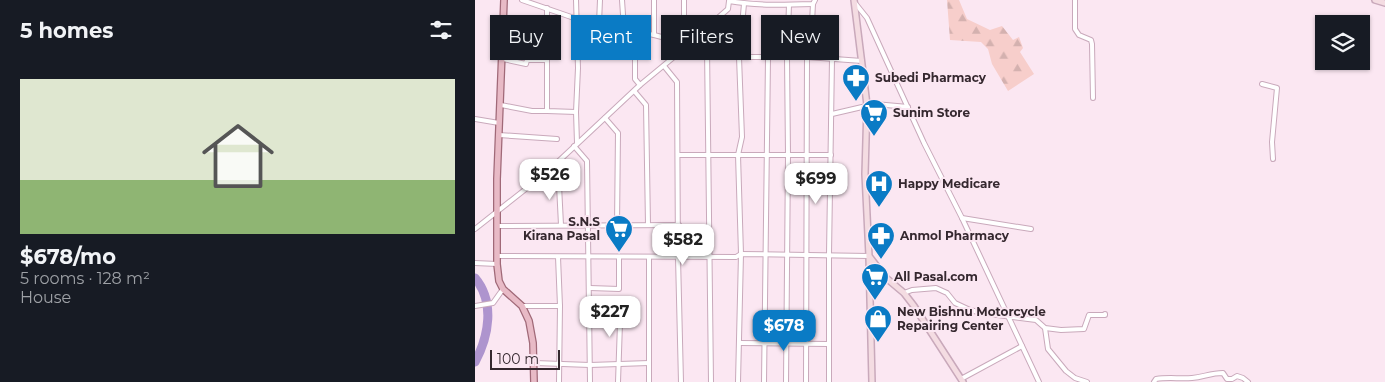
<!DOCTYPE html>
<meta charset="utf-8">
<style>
:root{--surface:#171b24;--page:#242831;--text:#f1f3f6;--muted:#9ea1a6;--line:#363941;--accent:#0a7bc5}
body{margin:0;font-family:Montserrat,sans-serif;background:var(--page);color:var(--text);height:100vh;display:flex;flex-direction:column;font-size:19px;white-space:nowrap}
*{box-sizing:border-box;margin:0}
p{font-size:16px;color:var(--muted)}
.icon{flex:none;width:28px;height:28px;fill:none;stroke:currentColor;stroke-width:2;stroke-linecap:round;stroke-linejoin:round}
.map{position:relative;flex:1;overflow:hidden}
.panel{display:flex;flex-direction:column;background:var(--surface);width:475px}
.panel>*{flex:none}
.guide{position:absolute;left:15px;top:15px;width:475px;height:45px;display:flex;gap:10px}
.buttons{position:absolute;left:840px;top:15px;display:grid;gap:10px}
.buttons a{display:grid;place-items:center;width:55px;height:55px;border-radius:0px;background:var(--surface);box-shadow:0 1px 4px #0004;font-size:25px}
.scale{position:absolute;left:15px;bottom:12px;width:70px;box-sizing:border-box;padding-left:5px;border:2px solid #35282f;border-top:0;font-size:14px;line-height:18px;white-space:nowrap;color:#35282f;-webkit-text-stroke:4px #fbe7f2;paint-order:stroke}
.price{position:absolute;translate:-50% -42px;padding:0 11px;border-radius:10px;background:#fff;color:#222;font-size:16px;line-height:32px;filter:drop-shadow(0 1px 2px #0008)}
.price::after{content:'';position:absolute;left:50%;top:30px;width:15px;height:11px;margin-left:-8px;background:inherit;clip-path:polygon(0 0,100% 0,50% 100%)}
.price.selected{background:var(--accent);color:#fff}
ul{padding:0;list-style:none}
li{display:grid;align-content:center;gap:10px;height:265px;padding:0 20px}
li+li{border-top:1px solid var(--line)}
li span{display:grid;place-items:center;height:155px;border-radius:0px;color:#555}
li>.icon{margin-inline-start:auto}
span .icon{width:90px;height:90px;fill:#fffc;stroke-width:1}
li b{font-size:21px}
h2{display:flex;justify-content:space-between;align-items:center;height:60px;padding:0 20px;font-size:21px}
.tag{padding:0 18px;border-radius:0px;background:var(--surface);box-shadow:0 1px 4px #0004;font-size:18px;line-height:45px}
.tag.selected{background:var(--accent);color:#fff}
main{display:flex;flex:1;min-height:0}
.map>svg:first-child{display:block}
.forest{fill:url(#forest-firs)}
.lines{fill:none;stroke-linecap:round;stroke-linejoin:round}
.river{stroke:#ae94ce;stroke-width:9}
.minor-casing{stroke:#c9a9bb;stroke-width:6}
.secondary-casing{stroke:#c9a9bb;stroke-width:8}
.primary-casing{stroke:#a06978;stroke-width:8}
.minor{stroke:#fff;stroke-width:4}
.secondary{stroke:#f4dce2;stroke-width:5}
.primary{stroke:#e8bac6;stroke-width:5.5}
.labels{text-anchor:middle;stroke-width:4;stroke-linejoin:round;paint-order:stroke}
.poi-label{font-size:12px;font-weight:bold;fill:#35282f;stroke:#fbe7f2;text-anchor:start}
</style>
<main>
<section class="panel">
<h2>5 homes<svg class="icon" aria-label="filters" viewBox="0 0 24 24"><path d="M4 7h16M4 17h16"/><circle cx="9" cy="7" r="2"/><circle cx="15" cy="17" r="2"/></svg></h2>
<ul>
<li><span style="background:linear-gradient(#dfe7d0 65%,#8fb573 0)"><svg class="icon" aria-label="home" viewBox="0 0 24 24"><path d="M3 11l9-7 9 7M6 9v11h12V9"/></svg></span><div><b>$678/mo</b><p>5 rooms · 128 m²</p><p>House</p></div></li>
</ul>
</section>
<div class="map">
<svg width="910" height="382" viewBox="0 0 910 382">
<defs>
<pattern id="forest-firs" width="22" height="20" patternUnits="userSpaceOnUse" patternTransform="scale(1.25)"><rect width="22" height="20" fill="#f7cecb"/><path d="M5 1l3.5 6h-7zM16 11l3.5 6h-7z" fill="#d4b1af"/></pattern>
</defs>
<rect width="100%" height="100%" fill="#fbe7f2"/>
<path class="forest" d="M472,0H484L492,19L515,30L527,26L538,40L544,37L548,48L545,52L559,74L533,91L517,64L513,49L506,42L475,40Z"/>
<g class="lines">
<path class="river" d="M0,278C20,302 14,336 0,362"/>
<defs>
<g id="minor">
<path d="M47,0L102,19L179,35L264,57H332L387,61"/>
<path d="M101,0L103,68L101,112L102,143"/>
<path d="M147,0L149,29"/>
<path d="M600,0V29L604,35L616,40L617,44L618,98"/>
<path d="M380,3L392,18L449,143L487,218L564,382"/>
<path d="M72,8V111L101,112"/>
<path d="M293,22H337L338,4"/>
<path d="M124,23L125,0"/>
<path d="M160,31V79L165,85"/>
<path d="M179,35V0"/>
<path d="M213,44L253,9L254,1C282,6 310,5 338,4L340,0"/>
<path d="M232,48L236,382"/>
<path d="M28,59L51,64L52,60H72"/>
<path d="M189,66L202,82L203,257L206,382"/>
<path d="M787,84L802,88L797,142L798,159"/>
<path d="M160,92L171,105L173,225"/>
<path d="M26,105L57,111H72"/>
<path d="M357,114L400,104L433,107"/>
<path d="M130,118L143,133L142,225"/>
<path d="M0,119L24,123"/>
<path d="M24,135L82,139"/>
<path d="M99,146L112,161L115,382"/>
<path d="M203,155H356"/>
<path d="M71,173L84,185L86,225"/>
<path d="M487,218L556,229"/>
<path d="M22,226L204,225"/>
<path d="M0,229L71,173L165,85L205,52L209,43V0"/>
<path d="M22,256L261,257L266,254L394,256"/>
<path d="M83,257L85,306L84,382"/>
<path d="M174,257V382"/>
<path d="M0,263L22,264"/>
<path d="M115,288L144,289V257"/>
<path d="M429,293L437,290L461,288L472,293L480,303L495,310L507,313L561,320L570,328L586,330L609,329L614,315H630V314"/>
<path d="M0,306L18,303L28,289"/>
<path d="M47,306H85"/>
<path d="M115,323H145L143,382"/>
<path d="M570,328L573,349L591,371L600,378L612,382"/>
<path d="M265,343L353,344"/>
<path d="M60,363L115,365L174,363"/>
<path d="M486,379L547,346"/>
<path d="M263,382L266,254L263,155L267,137L264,57L269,4"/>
<path d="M289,382L293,58"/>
<path d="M311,382L313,155L312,58L314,5"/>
<path d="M331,382L332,57"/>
<path d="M354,382V254L357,59"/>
<path d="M679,382L681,379C693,377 705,379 717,378C729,377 735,373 748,373L752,379H757L762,376L768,378L773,382"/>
</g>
<g id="secondary">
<path d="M379,0L392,105L390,174L394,256L410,277L429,293L439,306L488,382"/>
<path d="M900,0L910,3"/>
<path d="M394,257L397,382"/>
</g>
<path id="primary" d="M29,0L22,179V264L24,281L28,289L47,306L54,321L58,343L59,382"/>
</defs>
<use href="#minor" class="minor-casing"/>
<use href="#secondary" class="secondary-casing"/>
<use href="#primary" class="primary-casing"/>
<use href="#minor" class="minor"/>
<use href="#secondary" class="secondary"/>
<use href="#primary" class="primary"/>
</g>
<defs>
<symbol id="pharmacy-pin" viewBox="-11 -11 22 30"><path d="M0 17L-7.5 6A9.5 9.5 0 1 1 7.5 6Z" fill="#0a7bc5" stroke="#fbe7f2"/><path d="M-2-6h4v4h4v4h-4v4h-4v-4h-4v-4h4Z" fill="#fff"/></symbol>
<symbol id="supermarket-pin" viewBox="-11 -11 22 30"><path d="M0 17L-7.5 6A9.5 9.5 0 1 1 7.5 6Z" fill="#0a7bc5" stroke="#fbe7f2"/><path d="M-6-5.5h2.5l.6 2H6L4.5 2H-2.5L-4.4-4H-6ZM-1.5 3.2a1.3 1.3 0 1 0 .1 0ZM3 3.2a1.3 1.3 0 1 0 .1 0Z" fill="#fff"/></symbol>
<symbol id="hospital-pin" viewBox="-11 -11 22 30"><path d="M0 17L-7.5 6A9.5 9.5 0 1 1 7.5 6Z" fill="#0a7bc5" stroke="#fbe7f2"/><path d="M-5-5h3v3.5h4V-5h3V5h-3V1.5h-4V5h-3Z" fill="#fff"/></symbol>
<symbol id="shop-pin" viewBox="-11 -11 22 30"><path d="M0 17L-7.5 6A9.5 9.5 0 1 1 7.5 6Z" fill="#0a7bc5" stroke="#fbe7f2"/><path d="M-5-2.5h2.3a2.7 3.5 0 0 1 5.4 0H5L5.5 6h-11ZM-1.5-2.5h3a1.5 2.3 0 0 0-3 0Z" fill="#fff"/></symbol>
</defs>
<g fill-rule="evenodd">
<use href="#pharmacy-pin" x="365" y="62" width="32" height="43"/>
<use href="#supermarket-pin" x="383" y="97" width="32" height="43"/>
<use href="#hospital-pin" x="388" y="168" width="32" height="43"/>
<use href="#supermarket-pin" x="128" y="213" width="32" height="43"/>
<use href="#pharmacy-pin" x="390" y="220" width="32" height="43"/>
<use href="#supermarket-pin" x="384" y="261" width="32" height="43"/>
<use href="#shop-pin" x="387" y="303" width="32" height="43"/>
</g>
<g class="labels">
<g class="poi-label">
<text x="400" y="82">Subedi Pharmacy</text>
<text x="418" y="117">Sunim Store</text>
<text x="423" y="188">Happy Medicare</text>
<text x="125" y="226" text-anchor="end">S.N.S<tspan x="125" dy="14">Kirana Pasal</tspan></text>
<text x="425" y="240">Anmol Pharmacy</text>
<text x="419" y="281">All Pasal.com</text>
<text x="422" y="316">New Bishnu Motorcycle<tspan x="422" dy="14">Repairing Center</tspan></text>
</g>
</g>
</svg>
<div class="buttons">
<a><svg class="icon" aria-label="layers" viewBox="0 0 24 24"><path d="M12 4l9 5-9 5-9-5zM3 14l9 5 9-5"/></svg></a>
</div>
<div class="scale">100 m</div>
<b class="price" style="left:75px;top:201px">$526</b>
<b class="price" style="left:341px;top:205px">$699</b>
<b class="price" style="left:208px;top:266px">$582</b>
<b class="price" style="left:135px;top:338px">$227</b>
<b class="price selected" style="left:309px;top:352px">$678</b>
<div class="guide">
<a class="tag">Buy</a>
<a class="tag selected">Rent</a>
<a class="tag">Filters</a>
<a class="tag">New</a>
</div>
</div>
</main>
